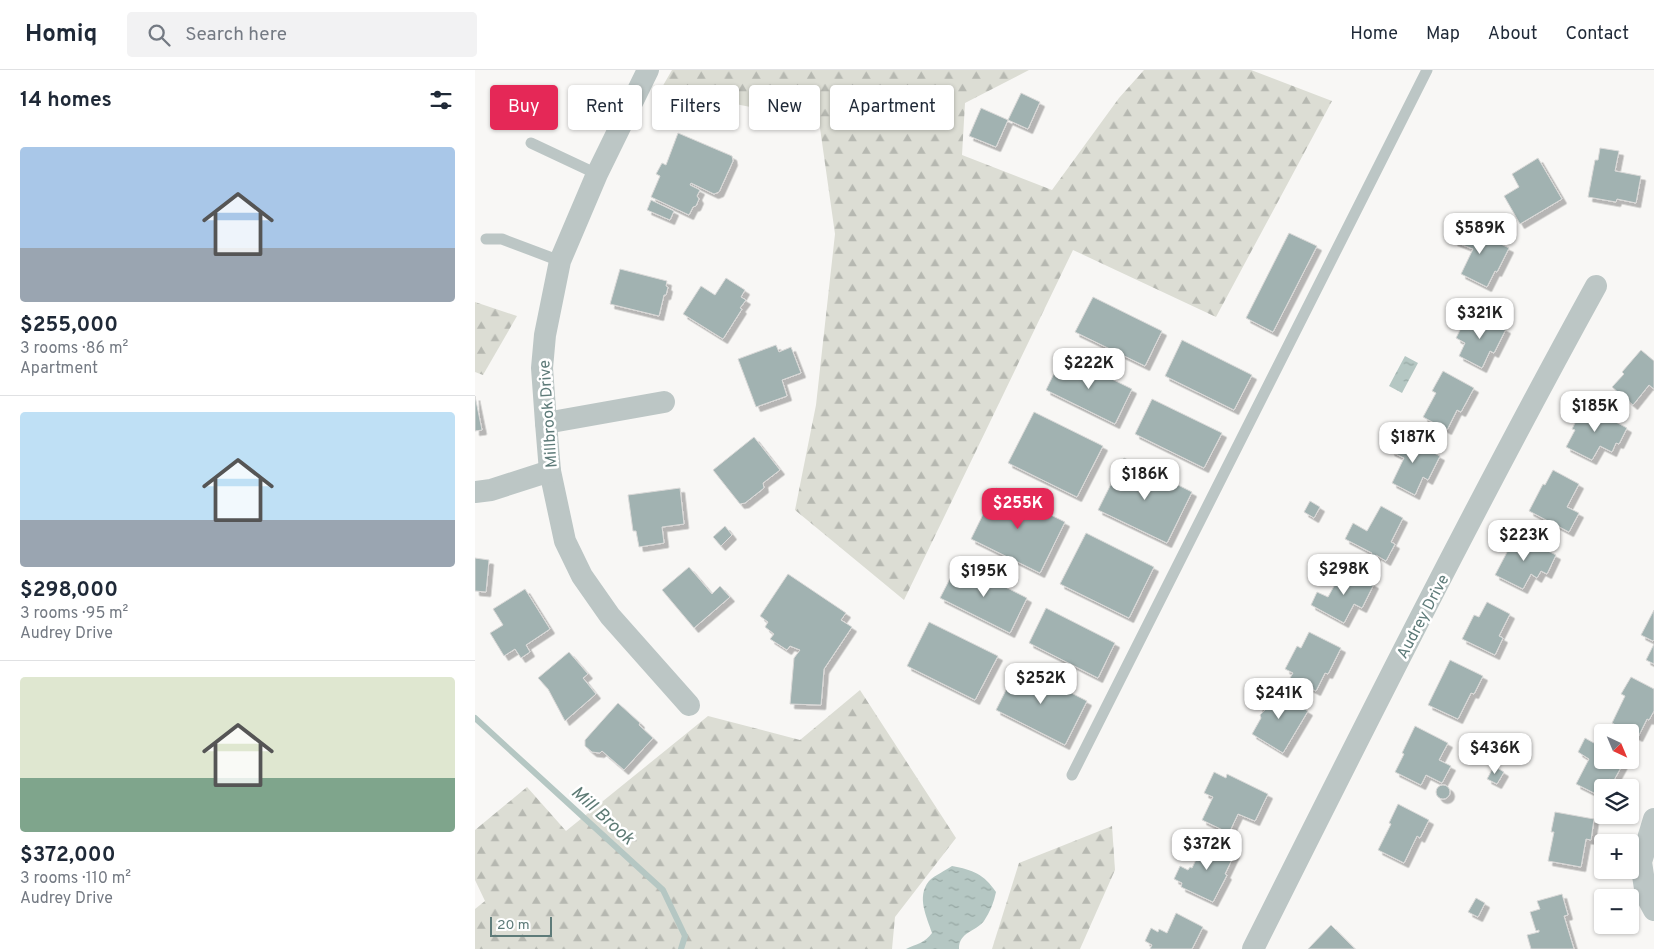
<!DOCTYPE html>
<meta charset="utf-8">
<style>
:root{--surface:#fff;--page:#f2f2f3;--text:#1f2937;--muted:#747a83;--line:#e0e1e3;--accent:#e52857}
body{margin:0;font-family:Overpass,sans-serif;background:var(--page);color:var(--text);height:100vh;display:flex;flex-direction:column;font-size:19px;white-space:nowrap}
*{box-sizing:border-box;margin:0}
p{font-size:16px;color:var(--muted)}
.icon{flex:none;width:28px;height:28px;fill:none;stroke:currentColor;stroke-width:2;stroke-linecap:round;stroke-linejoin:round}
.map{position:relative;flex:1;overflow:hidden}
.side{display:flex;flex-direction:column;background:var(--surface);width:475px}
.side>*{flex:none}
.top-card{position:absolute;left:15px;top:15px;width:475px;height:45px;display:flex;gap:10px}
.needle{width:32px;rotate:136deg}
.tools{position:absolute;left:1119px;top:654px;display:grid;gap:10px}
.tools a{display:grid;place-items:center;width:45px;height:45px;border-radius:5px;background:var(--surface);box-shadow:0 1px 4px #0004;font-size:25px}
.scale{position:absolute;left:15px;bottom:12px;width:62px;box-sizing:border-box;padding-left:5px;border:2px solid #5e7b79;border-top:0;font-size:14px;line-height:18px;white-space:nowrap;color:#5e7b79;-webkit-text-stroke:4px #fff;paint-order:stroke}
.price{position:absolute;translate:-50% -42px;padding:0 11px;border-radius:10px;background:#fff;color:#222;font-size:16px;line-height:32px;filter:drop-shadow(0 1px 2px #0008)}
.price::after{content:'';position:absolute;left:50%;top:30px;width:15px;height:11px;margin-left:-8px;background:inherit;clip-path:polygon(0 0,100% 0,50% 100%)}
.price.active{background:var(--accent);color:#fff}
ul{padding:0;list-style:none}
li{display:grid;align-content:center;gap:10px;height:265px;padding:0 20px}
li+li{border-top:1px solid var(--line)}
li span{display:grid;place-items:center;height:155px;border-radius:5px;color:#555}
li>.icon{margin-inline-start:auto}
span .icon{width:90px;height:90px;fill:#fffc;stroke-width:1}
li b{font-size:21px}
h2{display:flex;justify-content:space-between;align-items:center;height:60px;padding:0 20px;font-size:21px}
.pill{padding:0 18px;border-radius:5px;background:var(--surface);box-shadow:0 1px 4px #0004;font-size:18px;line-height:45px}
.pill.active{background:var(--accent);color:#fff}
header{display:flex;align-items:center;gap:30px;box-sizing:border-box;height:70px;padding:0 25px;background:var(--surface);border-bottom:1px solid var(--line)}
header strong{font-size:24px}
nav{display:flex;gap:28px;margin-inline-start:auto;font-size:18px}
.search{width:350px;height:45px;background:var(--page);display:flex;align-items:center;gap:12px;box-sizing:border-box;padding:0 18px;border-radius:5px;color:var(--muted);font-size:19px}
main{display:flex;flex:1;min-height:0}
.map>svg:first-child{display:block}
.forest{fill:url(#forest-firs)}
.water{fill:url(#water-ripples)}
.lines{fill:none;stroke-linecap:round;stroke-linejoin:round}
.stream{stroke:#b5c7c3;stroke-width:6}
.building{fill:#a1b2b1;stroke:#dad9d8;filter:url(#shadow)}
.service{stroke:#bcc6c5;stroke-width:11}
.minor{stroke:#bcc6c5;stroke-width:22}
.labels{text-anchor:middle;stroke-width:5;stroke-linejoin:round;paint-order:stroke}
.street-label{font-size:16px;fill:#5e7b79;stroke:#fff}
.water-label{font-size:18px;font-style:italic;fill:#5e7b75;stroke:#fff}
</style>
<header>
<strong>Homiq</strong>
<div class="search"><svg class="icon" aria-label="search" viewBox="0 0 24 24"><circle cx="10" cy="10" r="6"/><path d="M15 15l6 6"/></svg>Search here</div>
<nav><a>Home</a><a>Map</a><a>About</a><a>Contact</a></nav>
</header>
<main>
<section class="side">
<h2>14 homes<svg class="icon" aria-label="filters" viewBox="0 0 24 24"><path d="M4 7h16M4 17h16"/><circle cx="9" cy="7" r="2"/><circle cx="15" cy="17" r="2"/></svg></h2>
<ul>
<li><span style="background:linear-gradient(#a9c7e8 65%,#9aa5b1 0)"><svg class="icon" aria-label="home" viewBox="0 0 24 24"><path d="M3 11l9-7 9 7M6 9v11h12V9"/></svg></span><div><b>$255,000</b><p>3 rooms · 86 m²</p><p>Apartment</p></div></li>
<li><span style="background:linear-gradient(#bfe0f5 70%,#9aa5b1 0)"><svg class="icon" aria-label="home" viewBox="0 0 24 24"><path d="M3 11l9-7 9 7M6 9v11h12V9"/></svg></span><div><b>$298,000</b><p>3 rooms · 95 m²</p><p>Audrey Drive</p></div></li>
<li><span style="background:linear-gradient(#dfe7d0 65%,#7fa58c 0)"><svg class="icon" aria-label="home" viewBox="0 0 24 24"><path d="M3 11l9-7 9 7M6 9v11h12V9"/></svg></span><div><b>$372,000</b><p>3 rooms · 110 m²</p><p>Audrey Drive</p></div></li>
</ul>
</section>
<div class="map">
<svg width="1179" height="879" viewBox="0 0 1179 879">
<defs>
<pattern id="forest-firs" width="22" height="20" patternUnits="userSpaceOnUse" patternTransform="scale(1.25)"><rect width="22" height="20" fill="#dcddd4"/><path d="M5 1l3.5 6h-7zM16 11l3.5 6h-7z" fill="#b6b8b1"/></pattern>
<pattern id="water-ripples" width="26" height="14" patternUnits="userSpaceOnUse" patternTransform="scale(1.25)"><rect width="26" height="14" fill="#b5c7c3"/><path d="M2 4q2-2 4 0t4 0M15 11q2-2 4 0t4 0" fill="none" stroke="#96a7a3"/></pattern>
<filter id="shadow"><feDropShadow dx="4.5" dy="4.5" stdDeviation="0" flood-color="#0004"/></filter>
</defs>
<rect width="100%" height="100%" fill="#f8f7f5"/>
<g class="forest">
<path d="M197,0H554L490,33L487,85L577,120L644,28L669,0H776L857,31L741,247L598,180L429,530L320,440L341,335L360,164L344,51L186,19Z"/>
<path d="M0,232L42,246L8,305L0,302Z"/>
<path d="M385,620L481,768L420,847L417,879H0V839L10,831L0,810V760L52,717L91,761L233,646L325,670Z"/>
<path d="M637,756L640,800L605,879H517L544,793Z"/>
</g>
<g class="water">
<path d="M930,286L943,293L927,323L914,316Z"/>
<path d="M477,796C498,800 509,804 521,822C519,832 515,842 509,851C500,862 484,862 484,879H431C441,874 450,873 457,863C452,847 441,827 454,811C460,805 470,801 477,796Z"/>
</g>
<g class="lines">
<path class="stream" d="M0,648L188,820L210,866L206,879"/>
</g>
<g class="building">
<path d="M546,23L565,32L553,59L533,50Z"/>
<path d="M506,38L533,50L521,77L494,66Z"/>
<path d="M203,63L257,86L258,91L244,122L239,124L216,113L215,115L225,120L222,126L224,129L221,136L218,137L214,145L176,127L185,106L181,104L187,93L191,95Z"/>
<path d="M1125,78L1144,81L1140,101L1166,106L1161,133L1142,129L1141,132L1113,127L1120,90H1123Z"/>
<path d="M1063,88L1087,129L1045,154L1029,126L1044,117L1037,104Z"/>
<path d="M176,130L199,141L195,150L172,140Z"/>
<path d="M987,152L1004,160L1003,163L1034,178L1022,202L1020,201L1012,217L986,204L998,179L978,171Z"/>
<path d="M814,163L842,176L798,262L771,248Z"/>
<path d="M145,199L192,211L191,216L193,217L191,225H189L184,246L135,234Z"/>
<path d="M251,208L270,220L266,227L271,230L265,238L267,239L248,269L208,244L226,216L240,225Z"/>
<path d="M618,227L687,261L670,296L600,262Z"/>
<path d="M999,243L1031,259L1019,283L1015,281L1007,298L984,286L990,273L981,268L987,256L992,259Z"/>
<path d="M707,270L777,305L759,340L690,306Z"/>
<path d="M301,275L304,282L316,277L326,303L307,310L312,326L281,337L263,289Z"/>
<path d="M1166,280L1179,291V319L1174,315L1158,335L1137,317L1149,304L1147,302Z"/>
<path d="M588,285L657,319L640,354L571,320Z"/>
<path d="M968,301L999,318L986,342L982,340L972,360L948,347L961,323L957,321Z"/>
<path d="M0,326L7,360L0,361Z"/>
<path d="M677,329L747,363L729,398L660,364Z"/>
<path d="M1109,335L1152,358L1144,374L1141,373L1137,382L1125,376L1117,390L1091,377L1100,360L1097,359Z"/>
<path d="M559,342L628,376L602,427L533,393Z"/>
<path d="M923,365L965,386L953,410L948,407L940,425L917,413L929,388L915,381Z"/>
<path d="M279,367L305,400L288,413L289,418L270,433L265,434L238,400Z"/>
<path d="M649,388L717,422L692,473L623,440Z"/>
<path d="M1078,400L1104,414L1092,437L1104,443L1094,462L1054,441L1068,414L1070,415Z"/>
<path d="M205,418L209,454L187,457L189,473L164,477L161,461H158L153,425Z"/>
<path d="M521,418L590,452L565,503L496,469Z"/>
<path d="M835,431L845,437L839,448L829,442Z"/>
<path d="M906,436L928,448L916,472L920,474L911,491L901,485L900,487L896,485L897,483L870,469L878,453L892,461Z"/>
<path d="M250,456L257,465L246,476L238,467Z"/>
<path d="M611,463L679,497L654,548L585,514Z"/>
<path d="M1041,465L1063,476L1062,479L1065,480L1067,478L1081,485L1072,504L1066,501L1062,508L1056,504L1048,519L1020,505Z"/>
<path d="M0,488L14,490L11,522L0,521Z"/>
<path d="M483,493L552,528L535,563L465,528Z"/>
<path d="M214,497L237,524L245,516L255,527L219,558L187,520Z"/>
<path d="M869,498L899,514L887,538L879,534L869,553L836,535L842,522L853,527Z"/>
<path d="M313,504L371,543L366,550L377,557L349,599L346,635L315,634L319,588L325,580L315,576L312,580L295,569L299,564L290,557L293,552L285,546Z"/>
<path d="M50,519L75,559L51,575L55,582L46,588L40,579L29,586L15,563L28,555L18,539Z"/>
<path d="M1012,532L1035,544L1024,566L1028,568L1020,585L987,569L999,545L1004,547Z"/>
<path d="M571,538L640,573L623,608L554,573Z"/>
<path d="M1179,540V570L1178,571L1166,565Z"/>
<path d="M454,552L523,586L500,630L432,596Z"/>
<path d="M834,562L866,578L853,604L850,603L841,621L815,608L818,603L810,599L822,576L826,578Z"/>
<path d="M1179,574V594L1171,590Z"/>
<path d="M94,582L113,604L108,608L121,624L90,651L73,619L63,608Z"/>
<path d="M975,590L1008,606L999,624L996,623L983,649L953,635Z"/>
<path d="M543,596L612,631L590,675L521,640Z"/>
<path d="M1156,607L1179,619V641L1174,650L1172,649L1163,667L1137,653L1150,626L1146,624Z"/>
<path d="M794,618L833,641L808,683L777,664L786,648L785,645L790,640L783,637Z"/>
<path d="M143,633L165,653L164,655L178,668L149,700L127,681L125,683L117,682L110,676V670Z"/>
<path d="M940,656L973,673L964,690L976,696L967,713L951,705L946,715L920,702L929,684L927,683Z"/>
<path d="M1110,668L1119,673L1120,670L1128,673V690H1150L1138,712L1134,709L1130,718H1128L1125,726L1101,714L1114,689L1103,682Z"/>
<path d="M1019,696L1029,702L1022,714L1012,709Z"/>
<path d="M739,702L751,708L752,704L793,724L780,751L763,744L754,763L727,750L738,727L729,723Z"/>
<circle cx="968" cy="722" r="7"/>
<path d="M923,734L954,750L945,768L942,766L929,793L903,780L916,754L914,753Z"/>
<path d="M1080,742L1119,749L1116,770L1111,769L1106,797L1073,791L1079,762H1076Z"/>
<path d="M731,769L760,783L750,804L752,805L738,832L706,817L707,813L699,809L705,796L713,800L715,797L717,798Z"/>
<path d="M1087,824L1093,845L1089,846L1099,879H1056L1052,865L1064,862V860L1061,861L1055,842L1065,839L1062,831Z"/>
<path d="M1001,828L1010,833L1003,847L993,842Z"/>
<path d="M701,843L728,857L717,879H675L677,875L670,871L676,858L683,862L684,859L692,863Z"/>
<path d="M856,855L880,879H833Z"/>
</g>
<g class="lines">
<g class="service">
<path d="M56,73L122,104"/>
<path d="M11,169H27L85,191"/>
<path d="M597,705L952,0"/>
</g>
<g class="minor">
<path d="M173,0L122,104L85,191L70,265L67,298L71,353L75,401L90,471L107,506L135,546L214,635"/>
<path d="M71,353L189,332"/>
<path d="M0,422L16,420L75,401"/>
<path d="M1179,749L1166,792L1171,825L1179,840"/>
<path d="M778,879C889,657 1001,434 1121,216"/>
</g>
</g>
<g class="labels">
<g class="street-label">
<text transform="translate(72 344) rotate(-94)" y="6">Millbrook Drive</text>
<text transform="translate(947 546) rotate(-62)" y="6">Audrey Drive</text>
</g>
<g class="water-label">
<text transform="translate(128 745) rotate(42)" y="6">Mill Brook</text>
</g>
</g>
</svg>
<div class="tools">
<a><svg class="needle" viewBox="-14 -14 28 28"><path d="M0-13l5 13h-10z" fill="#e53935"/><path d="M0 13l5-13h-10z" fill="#747a83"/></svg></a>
<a><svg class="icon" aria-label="layers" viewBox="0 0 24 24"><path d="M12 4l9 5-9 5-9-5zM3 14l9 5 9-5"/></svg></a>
<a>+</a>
<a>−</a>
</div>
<div class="scale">20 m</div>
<b class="price" style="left:1005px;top:185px">$589K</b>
<b class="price" style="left:1005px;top:270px">$321K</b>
<b class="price" style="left:614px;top:320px">$222K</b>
<b class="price" style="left:1120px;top:363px">$185K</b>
<b class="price" style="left:938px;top:394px">$187K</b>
<b class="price" style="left:670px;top:431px">$186K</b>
<b class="price active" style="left:543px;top:460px">$255K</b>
<b class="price" style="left:1049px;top:492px">$223K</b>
<b class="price" style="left:869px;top:526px">$298K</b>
<b class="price" style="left:509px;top:528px">$195K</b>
<b class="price" style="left:566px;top:635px">$252K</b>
<b class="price" style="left:804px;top:650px">$241K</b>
<b class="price" style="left:1020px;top:705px">$436K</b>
<b class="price" style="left:732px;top:801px">$372K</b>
<div class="top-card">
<a class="pill active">Buy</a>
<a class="pill">Rent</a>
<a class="pill">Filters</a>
<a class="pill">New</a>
<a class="pill">Apartment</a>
</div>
</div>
</main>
